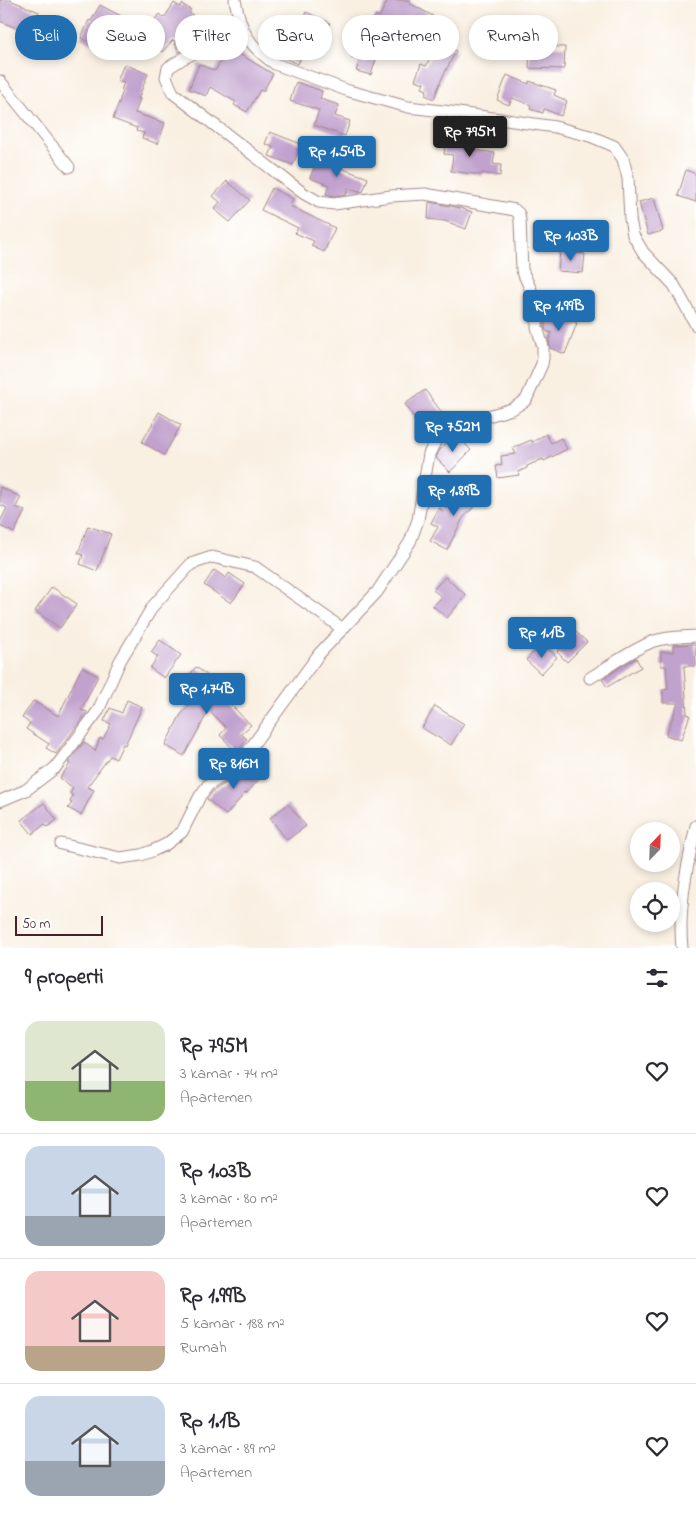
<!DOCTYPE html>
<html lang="id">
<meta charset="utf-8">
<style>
:root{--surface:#fff;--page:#f2f2f3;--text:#2b2b33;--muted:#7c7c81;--line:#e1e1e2;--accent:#1f6fb2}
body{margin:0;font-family:"Indie Flower",sans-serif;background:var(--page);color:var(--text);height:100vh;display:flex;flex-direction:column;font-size:19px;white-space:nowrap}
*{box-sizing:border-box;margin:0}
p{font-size:16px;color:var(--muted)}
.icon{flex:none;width:28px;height:28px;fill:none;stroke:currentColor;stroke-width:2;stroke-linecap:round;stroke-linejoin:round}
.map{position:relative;height:948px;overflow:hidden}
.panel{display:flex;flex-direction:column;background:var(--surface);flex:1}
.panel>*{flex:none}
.guide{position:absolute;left:15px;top:15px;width:666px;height:45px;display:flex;gap:10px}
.needle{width:32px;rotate:23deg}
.fabs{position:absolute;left:630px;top:822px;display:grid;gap:10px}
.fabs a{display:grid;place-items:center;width:50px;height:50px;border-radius:50%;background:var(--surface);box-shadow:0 2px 8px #0003;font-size:25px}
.scale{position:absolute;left:15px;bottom:12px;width:88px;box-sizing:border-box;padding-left:5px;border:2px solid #4a1f2b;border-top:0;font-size:14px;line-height:18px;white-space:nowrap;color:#4a1f2b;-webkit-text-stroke:4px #fff;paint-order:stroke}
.price{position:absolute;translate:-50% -42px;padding:0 11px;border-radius:5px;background:var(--accent);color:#fff;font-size:16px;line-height:32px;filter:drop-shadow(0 1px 2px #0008)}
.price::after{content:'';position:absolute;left:50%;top:30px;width:15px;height:11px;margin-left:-8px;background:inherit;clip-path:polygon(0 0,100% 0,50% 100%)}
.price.active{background:#222;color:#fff}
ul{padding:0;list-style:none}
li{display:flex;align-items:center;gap:15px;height:125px;padding:0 25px}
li+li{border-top:1px solid var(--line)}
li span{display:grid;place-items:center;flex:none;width:140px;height:100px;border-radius:15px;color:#555}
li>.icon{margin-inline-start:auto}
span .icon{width:60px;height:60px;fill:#fffc;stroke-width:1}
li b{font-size:21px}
h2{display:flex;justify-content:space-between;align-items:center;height:60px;padding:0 25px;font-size:21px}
.tag{padding:0 18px;border-radius:22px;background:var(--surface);box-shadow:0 2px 8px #0003;font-size:18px;line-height:45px}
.tag.active{background:var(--accent);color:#fff}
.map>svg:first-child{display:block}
.building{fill:#c1a1ce}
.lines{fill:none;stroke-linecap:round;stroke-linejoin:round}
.street-casing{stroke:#a28886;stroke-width:13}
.street{stroke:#fff;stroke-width:11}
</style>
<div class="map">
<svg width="696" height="948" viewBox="0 0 696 948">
<rect width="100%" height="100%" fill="#fff"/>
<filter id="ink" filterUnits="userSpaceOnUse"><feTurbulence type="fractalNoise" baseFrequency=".02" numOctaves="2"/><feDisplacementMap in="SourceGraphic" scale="10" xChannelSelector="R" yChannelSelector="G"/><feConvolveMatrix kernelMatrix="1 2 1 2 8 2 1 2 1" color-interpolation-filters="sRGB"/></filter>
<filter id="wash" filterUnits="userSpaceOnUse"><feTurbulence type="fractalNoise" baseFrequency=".0096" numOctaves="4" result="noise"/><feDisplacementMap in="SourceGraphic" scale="20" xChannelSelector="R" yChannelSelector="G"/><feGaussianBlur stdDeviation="1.12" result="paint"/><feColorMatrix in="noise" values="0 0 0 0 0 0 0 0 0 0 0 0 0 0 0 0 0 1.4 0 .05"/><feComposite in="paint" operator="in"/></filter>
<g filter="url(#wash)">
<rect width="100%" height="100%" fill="#f9f0e2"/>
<g id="blocks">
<g class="building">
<path d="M0,0H10L39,12L30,34L0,21Z"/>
<path d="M388,0H411L409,3L433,16L426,28L418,24L413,34L392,23L384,38L368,30L376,15L379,17Z"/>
<path d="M174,3L180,7L182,4L191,10L189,13L193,15L175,42L173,40L162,52L155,46L141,58L129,45L160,14L164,18Z"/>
<path d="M100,5L121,16L113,30L111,29L102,48L81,38L89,20L91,21Z"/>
<path d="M306,12L330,23L318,48L307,42L298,64L275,54L264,45L274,23L297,33Z"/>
<path d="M210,26L214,35L179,52L175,44Z"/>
<path d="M438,42L456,51L442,78L434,99L425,95L427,90L422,88L424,83L415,80L421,64L426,66Z"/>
<path d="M357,43L379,50L371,75L356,71L360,60L352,58Z"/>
<path d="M530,46L565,47L564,69L529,68Z"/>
<path d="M229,48L273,74L263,91L260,90L247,112L234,105L236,102L210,87L206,96L189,89L199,64L215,71Z"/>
<path d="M124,64L148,74L138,99H140L135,113L165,123L158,144L142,138L144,133L136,131L137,128L113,119L123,91L121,90L124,83L117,81Z"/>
<path d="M507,75L529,84V81L556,90L554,95L567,101L561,116L544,109L543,113L530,109L531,105L512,98L509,105L497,100Z"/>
<path d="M296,82L322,91L320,99L339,105L335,116L350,121L345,136L314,125L319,110L290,101Z"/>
<path d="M270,132L301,144L293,165L269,156L273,147L265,144Z"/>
<path d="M446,138L473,140L472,150L495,153L493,164L501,165L500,176L482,173V175L451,171L453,155L444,154Z"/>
<path d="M318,156L334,161L332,165L368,178L363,192L348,188L346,195L334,196L326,194L329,185L310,178Z"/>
<path d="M686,170L696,174V202L678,196Z"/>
<path d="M227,181L250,200L230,222L214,209L220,202L213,196Z"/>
<path d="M272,188L293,199L290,206L335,228L324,252L311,246L314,241L295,233L298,228L261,210Z"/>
<path d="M654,198L663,231L648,235L639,202Z"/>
<path d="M429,202L460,208L472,212L466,229L445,221L428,219Z"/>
<path d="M560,251L585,254L583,273L558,271Z"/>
<path d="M547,311L577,323L565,354L550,348L549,340L552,333L546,331L545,326V316Z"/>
<path d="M425,390L446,418L425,434L405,404Z"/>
<path d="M159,412L181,425L164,455L142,442Z"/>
<path d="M546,434L551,443L561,438L567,449L544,461L543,459L527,466V468L518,472L519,475L498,478L496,466L502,465L501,456L516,454L513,448L531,440L532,442Z"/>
<path d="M456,435L471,450L450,472L436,458L439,451L453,436Z"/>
<path d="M468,486L474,492L477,489L484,496L463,518L447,550L430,541L438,527L431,523L439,508L443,511Z"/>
<path d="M0,487L21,497L16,507L25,511L14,533L0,526V522L7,508L0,505Z"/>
<path d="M88,526L111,534L97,571L80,564L83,555L78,553Z"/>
<path d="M214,570L226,578L229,573L245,584L231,603L204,585Z"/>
<path d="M445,577L466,595L447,618L433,606L442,597L433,590Z"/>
<path d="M52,587L77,604L60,628L35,611Z"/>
<path d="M576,632L587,642L567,662L557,652Z"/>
<path d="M160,640L181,655L164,678L150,668L158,657L151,652Z"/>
<path d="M542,643L557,657L541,674L526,660Z"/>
<path d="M695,644L696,666H684L687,714L690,715L681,740L666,735L678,703H663V690L668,689L666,666H661V652H673V645Z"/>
<path d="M636,658L641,667L607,687L602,679Z"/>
<path d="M82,667L98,676L81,710L87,712L85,715L56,754L46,748L49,744L26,729L30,723L22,718L33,701L58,716Z"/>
<path d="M196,667L224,688L220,694L251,725L241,734L247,739L237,753L220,735L226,728L209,710L184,756L165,745L180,716L196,695L182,685Z"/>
<path d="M127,700L142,707L125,745L123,744L116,759L110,756L87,787L94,790L81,815L68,808L72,803L70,802L73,795L70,794L73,788L60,778L70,764L68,763L84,742L95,751L100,738L103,739L111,724L104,721L110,708L122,713Z"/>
<path d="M435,706L464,724L451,745L422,728Z"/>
<path d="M247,765L261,777L246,794L245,793L226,815L207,799L213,791L231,780Z"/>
<path d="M44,803L57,820L47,827L45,824L32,834L21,820Z"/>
<path d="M288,804L306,826L287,840L270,818Z"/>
</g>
</g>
</g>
<g filter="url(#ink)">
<use href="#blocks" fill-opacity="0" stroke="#a28886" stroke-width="1"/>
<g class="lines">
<defs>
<g id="street">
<path d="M235,0C241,32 248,45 275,64L349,91L408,107L451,112L555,127L590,136L614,146L623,159L628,178L630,219L633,235L643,252L674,285L696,325"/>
<path d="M0,81L69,167"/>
<path d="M590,678C610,666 631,650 654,641C667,637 682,637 696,636"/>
<path d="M0,801L26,790L55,768L98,711L120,661L153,606L191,564L212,557L255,567L343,629"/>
<path d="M61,844L120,858L141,855L152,851L165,845L182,832L200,796L208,785L226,774L244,757L319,654L377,592L410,542L418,520L429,454L436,440L445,431L474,420L512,409L526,400L542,364L543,358V347L537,327L538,306L522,270L520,221L519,214L515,210L425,194L391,196L334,204L319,202L303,193L173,93L166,77L168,68L182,59L243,29"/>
<path d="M682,948C678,908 687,865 696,826"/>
</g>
</defs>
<use href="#street" class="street-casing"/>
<use href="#street" class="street"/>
</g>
</g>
</svg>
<div class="fabs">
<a><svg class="needle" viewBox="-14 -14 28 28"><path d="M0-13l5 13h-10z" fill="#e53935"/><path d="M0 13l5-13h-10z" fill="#7c7c81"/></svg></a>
<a><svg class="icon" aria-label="locate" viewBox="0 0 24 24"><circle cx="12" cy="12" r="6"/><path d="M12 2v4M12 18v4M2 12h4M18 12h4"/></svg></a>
</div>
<div class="scale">50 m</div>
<b class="price active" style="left:470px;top:158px">Rp 795M</b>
<b class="price" style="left:337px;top:178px">Rp 1.54B</b>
<b class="price" style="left:571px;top:262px">Rp 1.03B</b>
<b class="price" style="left:559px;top:332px">Rp 1.99B</b>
<b class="price" style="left:453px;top:453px">Rp 752M</b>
<b class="price" style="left:454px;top:517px">Rp 1.89B</b>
<b class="price" style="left:542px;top:659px">Rp 1.1B</b>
<b class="price" style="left:207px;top:715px">Rp 1.74B</b>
<b class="price" style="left:234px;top:790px">Rp 816M</b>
<div class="guide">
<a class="tag active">Beli</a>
<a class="tag">Sewa</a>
<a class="tag">Filter</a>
<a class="tag">Baru</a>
<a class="tag">Apartemen</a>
<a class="tag">Rumah</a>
</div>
</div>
<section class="panel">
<h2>9 properti<svg class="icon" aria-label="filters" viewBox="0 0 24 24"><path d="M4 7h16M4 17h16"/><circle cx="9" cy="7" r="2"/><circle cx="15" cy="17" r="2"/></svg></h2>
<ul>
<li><span style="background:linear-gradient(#dfe7d0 60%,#8fb573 0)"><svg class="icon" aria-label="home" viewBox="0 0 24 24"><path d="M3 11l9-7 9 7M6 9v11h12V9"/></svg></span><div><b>Rp 795M</b><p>3 kamar · 74 m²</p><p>Apartemen</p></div><svg class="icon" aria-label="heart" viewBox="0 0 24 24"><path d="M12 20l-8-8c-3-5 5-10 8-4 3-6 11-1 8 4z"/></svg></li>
<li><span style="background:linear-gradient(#c9d6e8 70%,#9aa5b1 0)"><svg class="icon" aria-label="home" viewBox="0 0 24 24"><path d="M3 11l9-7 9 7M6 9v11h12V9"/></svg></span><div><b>Rp 1.03B</b><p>3 kamar · 80 m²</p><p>Apartemen</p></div><svg class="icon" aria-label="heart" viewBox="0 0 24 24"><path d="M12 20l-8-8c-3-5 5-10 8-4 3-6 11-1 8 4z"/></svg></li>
<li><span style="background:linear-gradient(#f6c9c9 75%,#b9a48a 0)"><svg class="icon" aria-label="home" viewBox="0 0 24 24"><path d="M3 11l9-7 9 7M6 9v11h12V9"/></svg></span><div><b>Rp 1.99B</b><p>5 kamar · 188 m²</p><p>Rumah</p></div><svg class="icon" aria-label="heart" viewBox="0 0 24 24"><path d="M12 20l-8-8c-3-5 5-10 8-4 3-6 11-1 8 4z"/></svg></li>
<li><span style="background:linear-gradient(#c9d6e8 65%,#9aa5b1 0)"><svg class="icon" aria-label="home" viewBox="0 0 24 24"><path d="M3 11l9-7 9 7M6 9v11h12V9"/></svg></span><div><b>Rp 1.1B</b><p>3 kamar · 89 m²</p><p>Apartemen</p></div><svg class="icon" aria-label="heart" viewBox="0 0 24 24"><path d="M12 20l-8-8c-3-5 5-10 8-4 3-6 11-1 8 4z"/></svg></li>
</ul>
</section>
